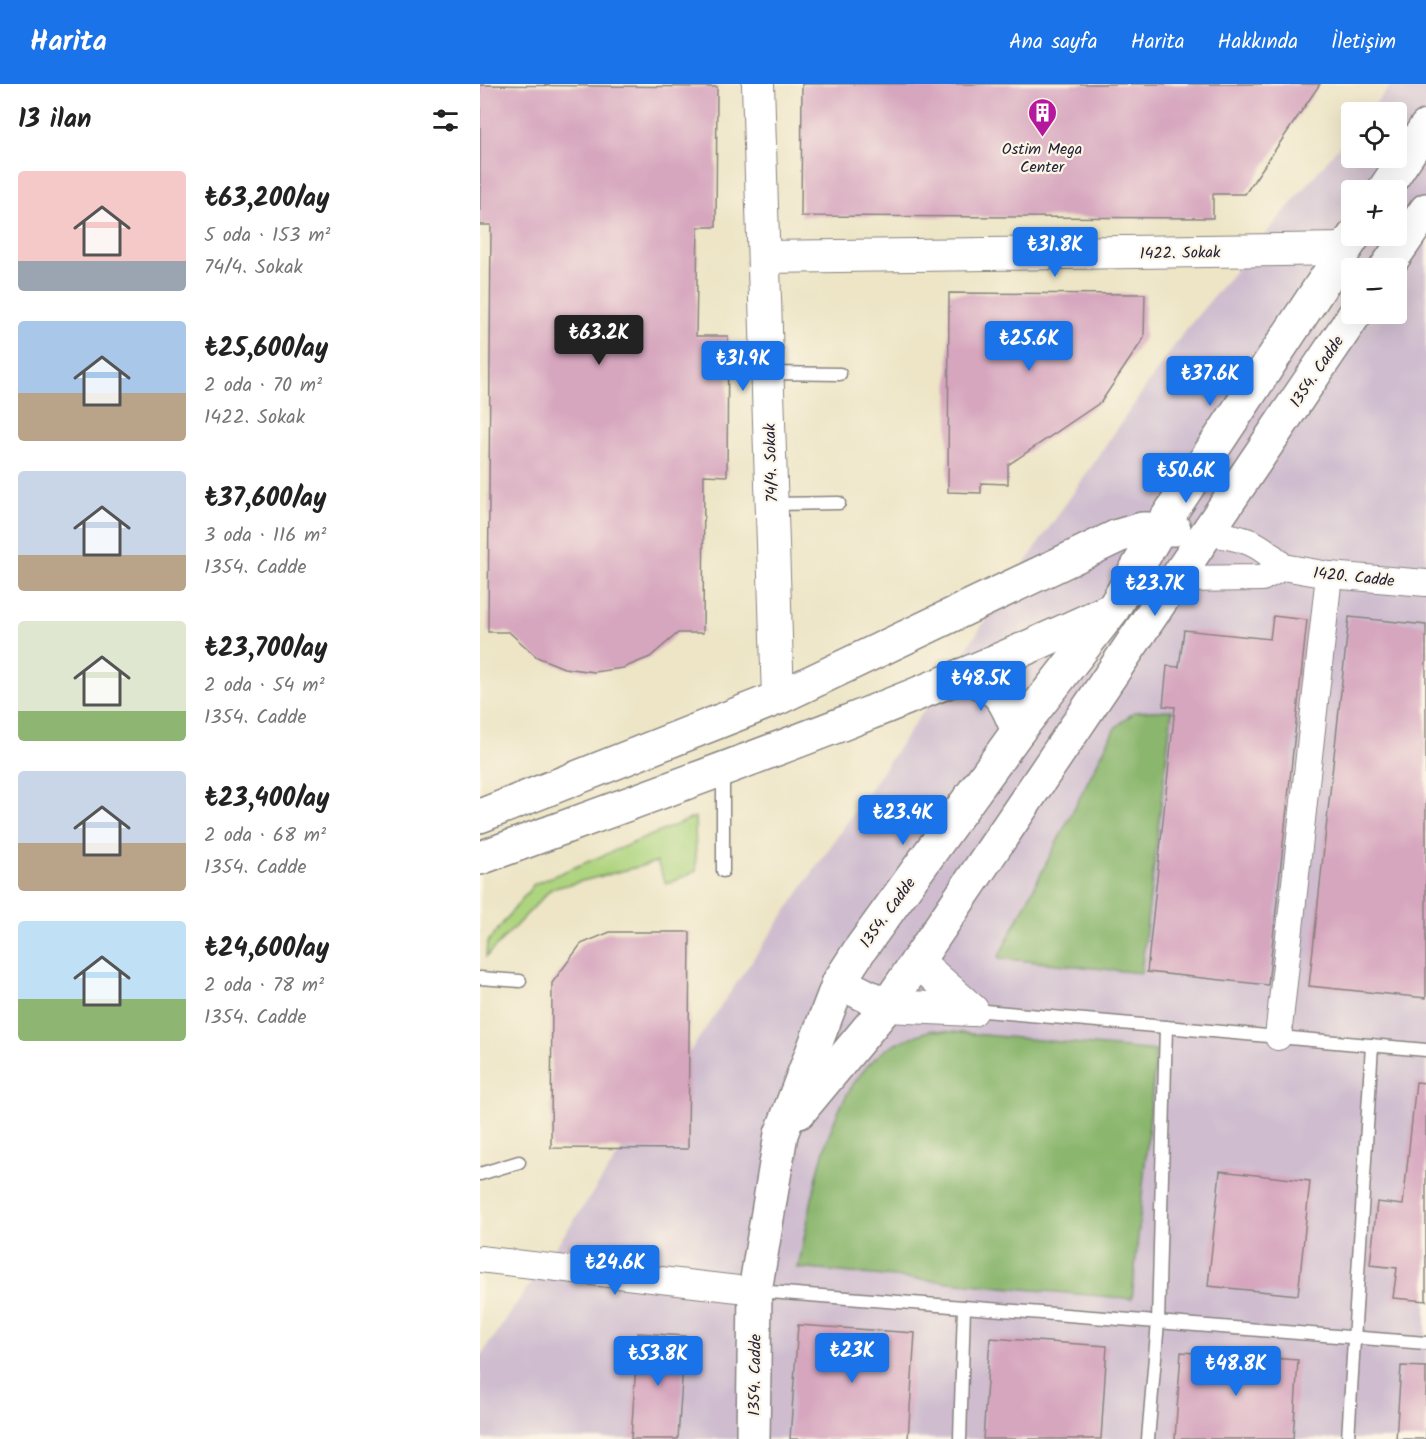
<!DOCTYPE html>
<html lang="tr">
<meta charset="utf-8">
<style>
:root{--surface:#fff;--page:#f6f6f6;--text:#222;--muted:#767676;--accent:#1a73e8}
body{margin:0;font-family:Kalam,sans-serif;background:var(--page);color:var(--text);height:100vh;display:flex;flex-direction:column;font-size:22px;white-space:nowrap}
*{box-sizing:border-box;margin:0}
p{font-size:20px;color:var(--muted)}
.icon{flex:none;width:33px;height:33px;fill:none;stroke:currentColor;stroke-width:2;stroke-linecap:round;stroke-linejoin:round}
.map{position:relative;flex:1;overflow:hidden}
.details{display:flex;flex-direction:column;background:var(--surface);width:480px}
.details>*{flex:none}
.controls{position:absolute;left:861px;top:18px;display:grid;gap:12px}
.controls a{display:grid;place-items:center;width:66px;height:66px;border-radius:6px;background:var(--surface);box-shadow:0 6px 24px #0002;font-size:30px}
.price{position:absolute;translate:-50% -51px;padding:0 14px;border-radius:6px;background:var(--accent);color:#fff;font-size:20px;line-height:39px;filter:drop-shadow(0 2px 3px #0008)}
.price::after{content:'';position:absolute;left:50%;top:36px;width:18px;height:14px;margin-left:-9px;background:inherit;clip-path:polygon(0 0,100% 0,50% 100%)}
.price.selected{background:#222;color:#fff}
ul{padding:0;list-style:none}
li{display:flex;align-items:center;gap:18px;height:150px;padding:0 18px}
li span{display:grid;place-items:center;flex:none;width:168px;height:120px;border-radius:6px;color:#555}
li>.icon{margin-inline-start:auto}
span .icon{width:72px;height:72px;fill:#fffc;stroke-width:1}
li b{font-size:26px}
h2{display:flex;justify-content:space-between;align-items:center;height:72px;padding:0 18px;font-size:26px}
header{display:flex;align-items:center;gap:36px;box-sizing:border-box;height:84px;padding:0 30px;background:var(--accent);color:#fff}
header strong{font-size:28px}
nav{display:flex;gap:33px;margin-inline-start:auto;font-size:21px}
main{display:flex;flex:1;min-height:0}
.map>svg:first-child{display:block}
.industrial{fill:#cfbdcf;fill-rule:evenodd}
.green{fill:#add47e;stroke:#687b5c;stroke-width:1.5}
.forest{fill:#8ab66d;stroke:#566c54;stroke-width:1.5}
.building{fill:#d6a5be}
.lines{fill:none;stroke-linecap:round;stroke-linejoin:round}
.service-casing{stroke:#888480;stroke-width:15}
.minor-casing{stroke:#888480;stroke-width:28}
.tertiary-casing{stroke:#888480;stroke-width:34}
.secondary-casing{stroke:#888480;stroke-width:36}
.service{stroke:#fff;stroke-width:12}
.minor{stroke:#fff;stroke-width:26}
.tertiary{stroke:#fff;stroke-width:32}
.secondary{stroke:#fff;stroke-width:33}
.labels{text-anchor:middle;stroke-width:4.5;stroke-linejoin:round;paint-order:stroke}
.poi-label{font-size:16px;fill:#22223b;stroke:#fcf5e5}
.street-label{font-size:16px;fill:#22223b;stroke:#fcf5e5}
</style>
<header>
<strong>Harita</strong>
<nav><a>Ana sayfa</a><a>Harita</a><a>Hakkında</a><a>İletişim</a></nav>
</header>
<main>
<section class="details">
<h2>13 ilan<svg class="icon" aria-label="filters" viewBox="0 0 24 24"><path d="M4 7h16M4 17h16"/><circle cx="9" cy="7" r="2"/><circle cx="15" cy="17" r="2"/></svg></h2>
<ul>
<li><span style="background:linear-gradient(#f6c9c9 75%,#9aa5b1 0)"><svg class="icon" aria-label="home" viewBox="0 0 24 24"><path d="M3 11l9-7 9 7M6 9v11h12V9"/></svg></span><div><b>₺63,200/ay</b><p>5 oda · 153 m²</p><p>74/4. Sokak</p></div></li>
<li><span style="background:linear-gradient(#a9c7e8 60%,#b9a48a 0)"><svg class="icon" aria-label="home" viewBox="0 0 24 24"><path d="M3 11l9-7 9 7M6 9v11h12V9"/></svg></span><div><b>₺25,600/ay</b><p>2 oda · 70 m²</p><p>1422. Sokak</p></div></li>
<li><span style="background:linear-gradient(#c9d6e8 70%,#b9a48a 0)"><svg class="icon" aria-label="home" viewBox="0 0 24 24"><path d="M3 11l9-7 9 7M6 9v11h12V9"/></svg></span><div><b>₺37,600/ay</b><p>3 oda · 116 m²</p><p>1354. Cadde</p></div></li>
<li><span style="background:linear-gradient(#dfe7d0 75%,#8fb573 0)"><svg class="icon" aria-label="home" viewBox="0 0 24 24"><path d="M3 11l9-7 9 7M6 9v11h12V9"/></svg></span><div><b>₺23,700/ay</b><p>2 oda · 54 m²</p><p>1354. Cadde</p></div></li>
<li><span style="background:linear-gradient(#c9d6e8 60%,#b9a48a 0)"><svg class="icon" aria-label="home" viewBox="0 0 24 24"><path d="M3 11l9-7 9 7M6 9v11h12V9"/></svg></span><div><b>₺23,400/ay</b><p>2 oda · 68 m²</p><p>1354. Cadde</p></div></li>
<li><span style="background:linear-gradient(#bfe0f5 65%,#8fb573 0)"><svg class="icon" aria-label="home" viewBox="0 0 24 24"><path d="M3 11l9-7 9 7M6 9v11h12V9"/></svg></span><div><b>₺24,600/ay</b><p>2 oda · 78 m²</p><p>1354. Cadde</p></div></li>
</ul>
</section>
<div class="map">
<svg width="946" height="1355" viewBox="0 0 946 1355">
<rect width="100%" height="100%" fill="#fcf5e5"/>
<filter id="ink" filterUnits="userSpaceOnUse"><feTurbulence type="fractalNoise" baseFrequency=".0167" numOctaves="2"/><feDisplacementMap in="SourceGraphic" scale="12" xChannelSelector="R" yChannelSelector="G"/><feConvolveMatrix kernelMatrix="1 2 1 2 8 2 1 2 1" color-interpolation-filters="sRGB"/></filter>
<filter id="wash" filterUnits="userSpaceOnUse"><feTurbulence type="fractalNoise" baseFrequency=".008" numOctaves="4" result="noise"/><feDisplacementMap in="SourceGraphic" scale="24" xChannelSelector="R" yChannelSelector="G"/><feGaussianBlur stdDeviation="1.35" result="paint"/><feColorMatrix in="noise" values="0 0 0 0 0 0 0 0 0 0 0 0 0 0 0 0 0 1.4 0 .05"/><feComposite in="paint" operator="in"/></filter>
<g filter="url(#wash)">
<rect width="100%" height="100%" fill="#ede5c6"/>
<path class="industrial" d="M912,0H946V1355H0V1273L703,249L871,48L872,74H916V28H888ZM872,106H916V152H872ZM872,184H916V230H872Z"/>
<path class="green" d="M215,733L216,787L186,800L177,778L71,805L6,873L7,859L54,800Z"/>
<g class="forest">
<path d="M692,626L661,889L518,874L635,644L654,628Z"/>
<path d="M451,946L676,967L652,1215L318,1184C334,1113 343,1012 405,966C417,956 437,952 451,946Z"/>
</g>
<g id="blocks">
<g class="building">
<path d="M322,0H840L765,110H733V134L321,132Z"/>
<path d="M0,1L237,3L236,143H218L216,252H248L247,392L224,391L223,549H198L170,573L143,584L114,588L84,584L57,573L29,548H8L11,141H0Z"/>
<path d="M469,209L665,210L664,254L621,318L528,381V400L501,399V409L468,408Z"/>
<path d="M793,532L827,536L788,901L667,888L695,623L683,622L687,582L699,583L704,546L790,555Z"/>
<path d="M869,533L946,541V914L829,902Z"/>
<path d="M130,848H210L208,1065L71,1064L72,899L101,860Z"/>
<path d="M936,998L946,999V1217L913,1214L917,1184L890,1181L897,1118L923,1121Z"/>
<path d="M740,1087L830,1097L818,1211L728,1202Z"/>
<path d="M318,1241L435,1249L428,1355H310Z"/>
<path d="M158,1249L205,1252L198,1355H151Z"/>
<path d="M510,1254L627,1262L621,1355H503Z"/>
<path d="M701,1268L818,1276L813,1355H695Z"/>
<path d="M921,1282L946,1283V1355H916Z"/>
</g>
</g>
</g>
<g filter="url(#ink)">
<use href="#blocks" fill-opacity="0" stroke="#888480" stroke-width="1.5"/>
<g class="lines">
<defs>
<g id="service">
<path d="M288,289L360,290"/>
<path d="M292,420L359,419"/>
<path d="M243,787V689"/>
<path d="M0,894L40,897"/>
<path d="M493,926L946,966"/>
<path d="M0,1090L39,1078"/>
<path d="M277,1207L946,1259"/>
<path d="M480,1355L484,1223"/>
<path d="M668,1355L678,1238L686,943"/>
<path d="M868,1355L892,961"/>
</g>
<g id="minor">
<path d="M726,448C763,455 776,455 803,483"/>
<path d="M695,495L782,494L803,483L849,491L946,499"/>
<path d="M798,953L849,491"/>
<path d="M0,1175L275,1207"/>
</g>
<g id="tertiary">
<path d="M278,0L298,614"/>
<path d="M284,173L865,165"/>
<path d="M437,877L492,926"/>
<path d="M407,922L492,926"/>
</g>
<g id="secondary">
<path d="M904,106L946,43"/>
<path d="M906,184L946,126"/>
<path d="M482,591C521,606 522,609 538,647"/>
<path d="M0,732L298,614L638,452L662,445H694"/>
<path d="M0,774C210,697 423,623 626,528"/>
<path d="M359,898L407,922"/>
<path d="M319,1028L407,922L875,230"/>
<path d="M273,1355L275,1207L301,1050L359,898L379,867L538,647L633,525L681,443L874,152"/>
</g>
</defs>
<use href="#service" class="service-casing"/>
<use href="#minor" class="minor-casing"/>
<use href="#tertiary" class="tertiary-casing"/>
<use href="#secondary" class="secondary-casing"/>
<use href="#service" class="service"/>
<use href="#minor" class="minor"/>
<use href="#tertiary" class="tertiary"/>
<use href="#secondary" class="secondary"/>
</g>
</g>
<defs>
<symbol id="building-pin" viewBox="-11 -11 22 30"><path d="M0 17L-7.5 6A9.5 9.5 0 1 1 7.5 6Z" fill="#b5179e" stroke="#fcf5e5"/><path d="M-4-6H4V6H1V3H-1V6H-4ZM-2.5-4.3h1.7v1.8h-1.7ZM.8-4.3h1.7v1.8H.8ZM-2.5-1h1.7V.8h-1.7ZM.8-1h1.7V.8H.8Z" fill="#fff"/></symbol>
</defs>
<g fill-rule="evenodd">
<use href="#building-pin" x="546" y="12" width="33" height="45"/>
</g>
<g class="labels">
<g class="poi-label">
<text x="562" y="70">Ostim Mega<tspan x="562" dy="18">Center</tspan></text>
</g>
<g class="street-label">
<text transform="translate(700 168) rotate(-1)" y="6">1422. Sokak</text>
<text transform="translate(836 287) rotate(-56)" y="6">1354. Cadde</text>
<text transform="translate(290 379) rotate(-92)" y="6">74/4. Sokak</text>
<text transform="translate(874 492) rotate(6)" y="6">1420. Cadde</text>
<text transform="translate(407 828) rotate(-54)" y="6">1354. Cadde</text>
<text transform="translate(274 1291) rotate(-89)" y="6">1354. Cadde</text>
</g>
</g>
</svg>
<div class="controls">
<a><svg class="icon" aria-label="locate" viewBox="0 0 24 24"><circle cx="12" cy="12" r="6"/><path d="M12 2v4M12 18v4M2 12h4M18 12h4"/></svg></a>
<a>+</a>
<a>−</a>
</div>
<b class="price" style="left:575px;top:194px">₺31.8K</b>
<b class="price selected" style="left:119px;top:282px">₺63.2K</b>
<b class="price" style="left:549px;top:288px">₺25.6K</b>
<b class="price" style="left:263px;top:308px">₺31.9K</b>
<b class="price" style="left:730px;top:323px">₺37.6K</b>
<b class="price" style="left:706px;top:420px">₺50.6K</b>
<b class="price" style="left:675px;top:533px">₺23.7K</b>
<b class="price" style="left:501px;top:628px">₺48.5K</b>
<b class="price" style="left:423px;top:762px">₺23.4K</b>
<b class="price" style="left:135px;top:1212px">₺24.6K</b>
<b class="price" style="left:372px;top:1300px">₺23K</b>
<b class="price" style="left:178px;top:1303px">₺53.8K</b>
<b class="price" style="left:756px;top:1313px">₺48.8K</b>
</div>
</main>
